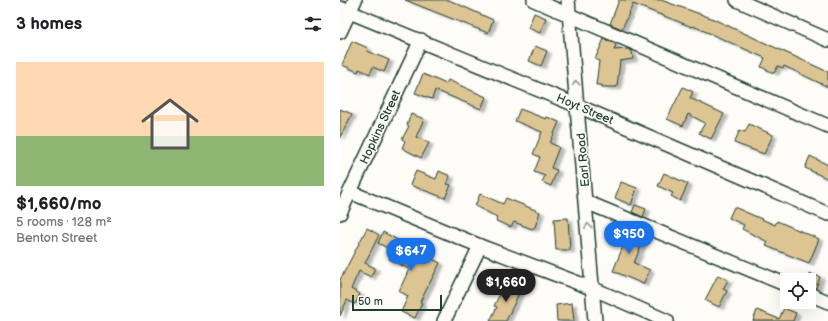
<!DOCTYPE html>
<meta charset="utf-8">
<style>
:root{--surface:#fff;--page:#f6f6f6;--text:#202124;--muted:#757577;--line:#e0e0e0;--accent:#1a73e8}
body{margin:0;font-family:"Balsamiq Sans",sans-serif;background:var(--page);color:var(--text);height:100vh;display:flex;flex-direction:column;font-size:15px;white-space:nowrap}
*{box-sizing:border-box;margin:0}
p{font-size:13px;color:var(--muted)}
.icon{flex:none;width:22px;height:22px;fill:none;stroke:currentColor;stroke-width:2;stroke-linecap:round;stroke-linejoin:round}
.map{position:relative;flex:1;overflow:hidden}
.details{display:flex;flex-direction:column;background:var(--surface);width:340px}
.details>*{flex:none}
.controls{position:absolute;left:440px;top:273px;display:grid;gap:8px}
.controls a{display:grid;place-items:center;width:36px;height:36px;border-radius:0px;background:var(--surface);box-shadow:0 4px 16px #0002;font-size:20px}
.scale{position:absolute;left:12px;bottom:10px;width:90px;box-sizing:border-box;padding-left:4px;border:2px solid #1f3d34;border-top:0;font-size:11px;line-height:14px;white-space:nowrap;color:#1f3d34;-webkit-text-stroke:3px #fdfcf7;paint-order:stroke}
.price{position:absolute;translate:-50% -34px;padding:0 9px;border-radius:14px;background:var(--accent);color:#fff;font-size:13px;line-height:26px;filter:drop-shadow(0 1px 2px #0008)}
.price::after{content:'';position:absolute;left:50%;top:24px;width:12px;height:9px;margin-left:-6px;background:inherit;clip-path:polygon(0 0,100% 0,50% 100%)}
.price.selected{background:#222;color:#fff}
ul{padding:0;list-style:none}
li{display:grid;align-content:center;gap:8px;height:212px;padding:0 16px}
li+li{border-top:1px solid var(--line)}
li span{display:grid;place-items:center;height:124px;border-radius:0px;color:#555}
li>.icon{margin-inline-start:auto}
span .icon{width:72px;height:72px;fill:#fffc;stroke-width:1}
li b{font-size:17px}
h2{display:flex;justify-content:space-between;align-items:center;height:48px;padding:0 16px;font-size:17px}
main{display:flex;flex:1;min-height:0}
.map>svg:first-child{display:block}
.building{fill:#ddc493;stroke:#1f3d34;filter:url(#shadow)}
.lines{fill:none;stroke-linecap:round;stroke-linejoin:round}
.minor-casing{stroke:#1f3d34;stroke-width:16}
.minor{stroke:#fdfcf7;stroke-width:13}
.oneway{stroke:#8e9c96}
.labels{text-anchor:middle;stroke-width:3;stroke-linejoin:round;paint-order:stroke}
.street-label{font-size:12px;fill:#1f3d34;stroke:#fdfcf7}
</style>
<main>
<section class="details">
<h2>3 homes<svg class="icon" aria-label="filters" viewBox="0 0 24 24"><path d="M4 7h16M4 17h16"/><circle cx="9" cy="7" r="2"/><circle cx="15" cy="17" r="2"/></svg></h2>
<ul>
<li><span style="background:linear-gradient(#ffd9b3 60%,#8fb573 0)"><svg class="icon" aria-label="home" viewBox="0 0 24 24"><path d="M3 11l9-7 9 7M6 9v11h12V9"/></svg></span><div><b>$1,660/mo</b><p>5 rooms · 128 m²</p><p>Benton Street</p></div></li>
</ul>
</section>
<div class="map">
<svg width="488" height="321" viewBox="0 0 488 321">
<defs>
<filter id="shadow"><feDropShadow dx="4.5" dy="2.5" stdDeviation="1" flood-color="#0004"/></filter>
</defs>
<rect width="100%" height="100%" fill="#fdfcf7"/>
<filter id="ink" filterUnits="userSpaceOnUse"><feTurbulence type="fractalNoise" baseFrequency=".025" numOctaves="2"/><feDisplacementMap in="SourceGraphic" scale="8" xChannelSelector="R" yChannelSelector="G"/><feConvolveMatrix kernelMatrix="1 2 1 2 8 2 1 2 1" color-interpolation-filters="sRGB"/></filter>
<g filter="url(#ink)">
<g class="building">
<path d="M65,0H109L153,20L148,33Z"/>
<path d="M279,0H321L371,18L488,72V87L444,66L443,68L438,66L434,73L421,67L425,58L353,26L352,27L293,4L282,29L270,24Z"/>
<path d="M194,13L206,18L200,33L188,28Z"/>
<path d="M264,39L276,44L274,50L287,49L292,51L293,59L280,61L277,87H262V85H256L259,61L255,59Z"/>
<path d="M12,41L28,48L27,51L49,60L44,72L33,67L30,74L19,69L18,72L2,65Z"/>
<path d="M195,46L207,51L201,66L189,61Z"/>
<path d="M83,74L106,84L108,80L146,97L141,109L95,90L92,99L75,93Z"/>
<path d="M343,87L353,92L350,98L384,114L371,139L359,133L365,123L348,114L343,126L327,119Z"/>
<path d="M0,109L12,114L0,138Z"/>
<path d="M180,109L206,119L207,117L219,122L210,143L219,147L211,168L217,170L211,186L202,182L205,176L194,172L200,157L193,154L202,132L175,121Z"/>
<path d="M71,114L84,119L76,137L89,143L81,158L62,148L65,141L62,139L69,126L67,125Z"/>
<path d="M409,124L433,135L424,154L394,143L400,130L405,132Z"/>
<path d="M470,156L488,165V179L465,168Z"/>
<path d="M76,171L96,179L99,171L110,176L107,184L111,185L105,198L70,185Z"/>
<path d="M324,173L348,184L340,201L331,196L333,193L318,186Z"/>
<path d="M281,182L297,188L291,205L275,198Z"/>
<path d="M140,194L163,204L166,198L200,212L195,227L192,229L174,222L171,227L156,221L157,217L135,206Z"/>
<path d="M295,205L306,209L303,217L292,212Z"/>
<path d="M394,207L435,225L437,221L479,239L469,263L426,246L428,242L402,229L404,225L389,218Z"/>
<path d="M228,218L230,250H216L214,219Z"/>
<path d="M277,224L293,230L291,233L304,239L294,263L310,270L303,284L273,271L284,244L271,239Z"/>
<path d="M27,228L39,235L25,263L35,268L31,277L19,271L11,289L20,294L15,304L7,300L0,316V280Z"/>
<path d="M43,232L100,263L80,302L82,303L75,318L61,312L68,296L59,291L69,269L49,259L53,251L38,243Z"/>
<path d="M469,273L480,277L476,288L469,286Z"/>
<path d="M378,275L388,280L383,289L387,291L379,307L365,300Z"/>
<path d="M171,282L182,287L166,321H150L157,307L154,306L161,292L165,294Z"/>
<path d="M232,303L234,321H217L216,305Z"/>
<path d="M444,308L456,313L453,321H413L417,310L439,319Z"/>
</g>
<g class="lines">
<defs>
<g id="minor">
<path d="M194,0L488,126"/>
<path d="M228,0L255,321"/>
<path d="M397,0L488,40"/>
<path d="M0,8L238,106L488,214"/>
<path d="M0,32L15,0"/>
<path d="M10,192L140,246L254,289L327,321"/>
<path d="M246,202L447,285"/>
<path d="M0,213L81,40"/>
<path d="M469,294L488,302"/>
<path d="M104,321L140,246"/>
</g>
</defs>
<use href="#minor" class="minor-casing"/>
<use href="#minor" class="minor"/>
</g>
<defs><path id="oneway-chevron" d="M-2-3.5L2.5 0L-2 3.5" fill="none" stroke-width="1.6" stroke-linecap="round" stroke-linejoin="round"/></defs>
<g class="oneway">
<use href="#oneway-chevron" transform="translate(236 83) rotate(-96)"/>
<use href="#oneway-chevron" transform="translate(248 226) rotate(-95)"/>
</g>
</g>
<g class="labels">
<g class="street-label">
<text transform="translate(245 109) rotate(23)" y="4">Hoyt Street</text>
<text transform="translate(40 127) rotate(-65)" y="4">Hopkins Street</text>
<text transform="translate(243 160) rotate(-95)" y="4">Earl Road</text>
</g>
</g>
</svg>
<div class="controls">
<a><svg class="icon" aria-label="locate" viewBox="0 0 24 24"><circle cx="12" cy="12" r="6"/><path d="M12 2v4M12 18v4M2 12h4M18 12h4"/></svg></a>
</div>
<div class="scale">50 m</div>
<b class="price" style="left:289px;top:255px">$950</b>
<b class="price" style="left:71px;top:272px">$647</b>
<b class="price selected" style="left:166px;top:303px">$1,660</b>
</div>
</main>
